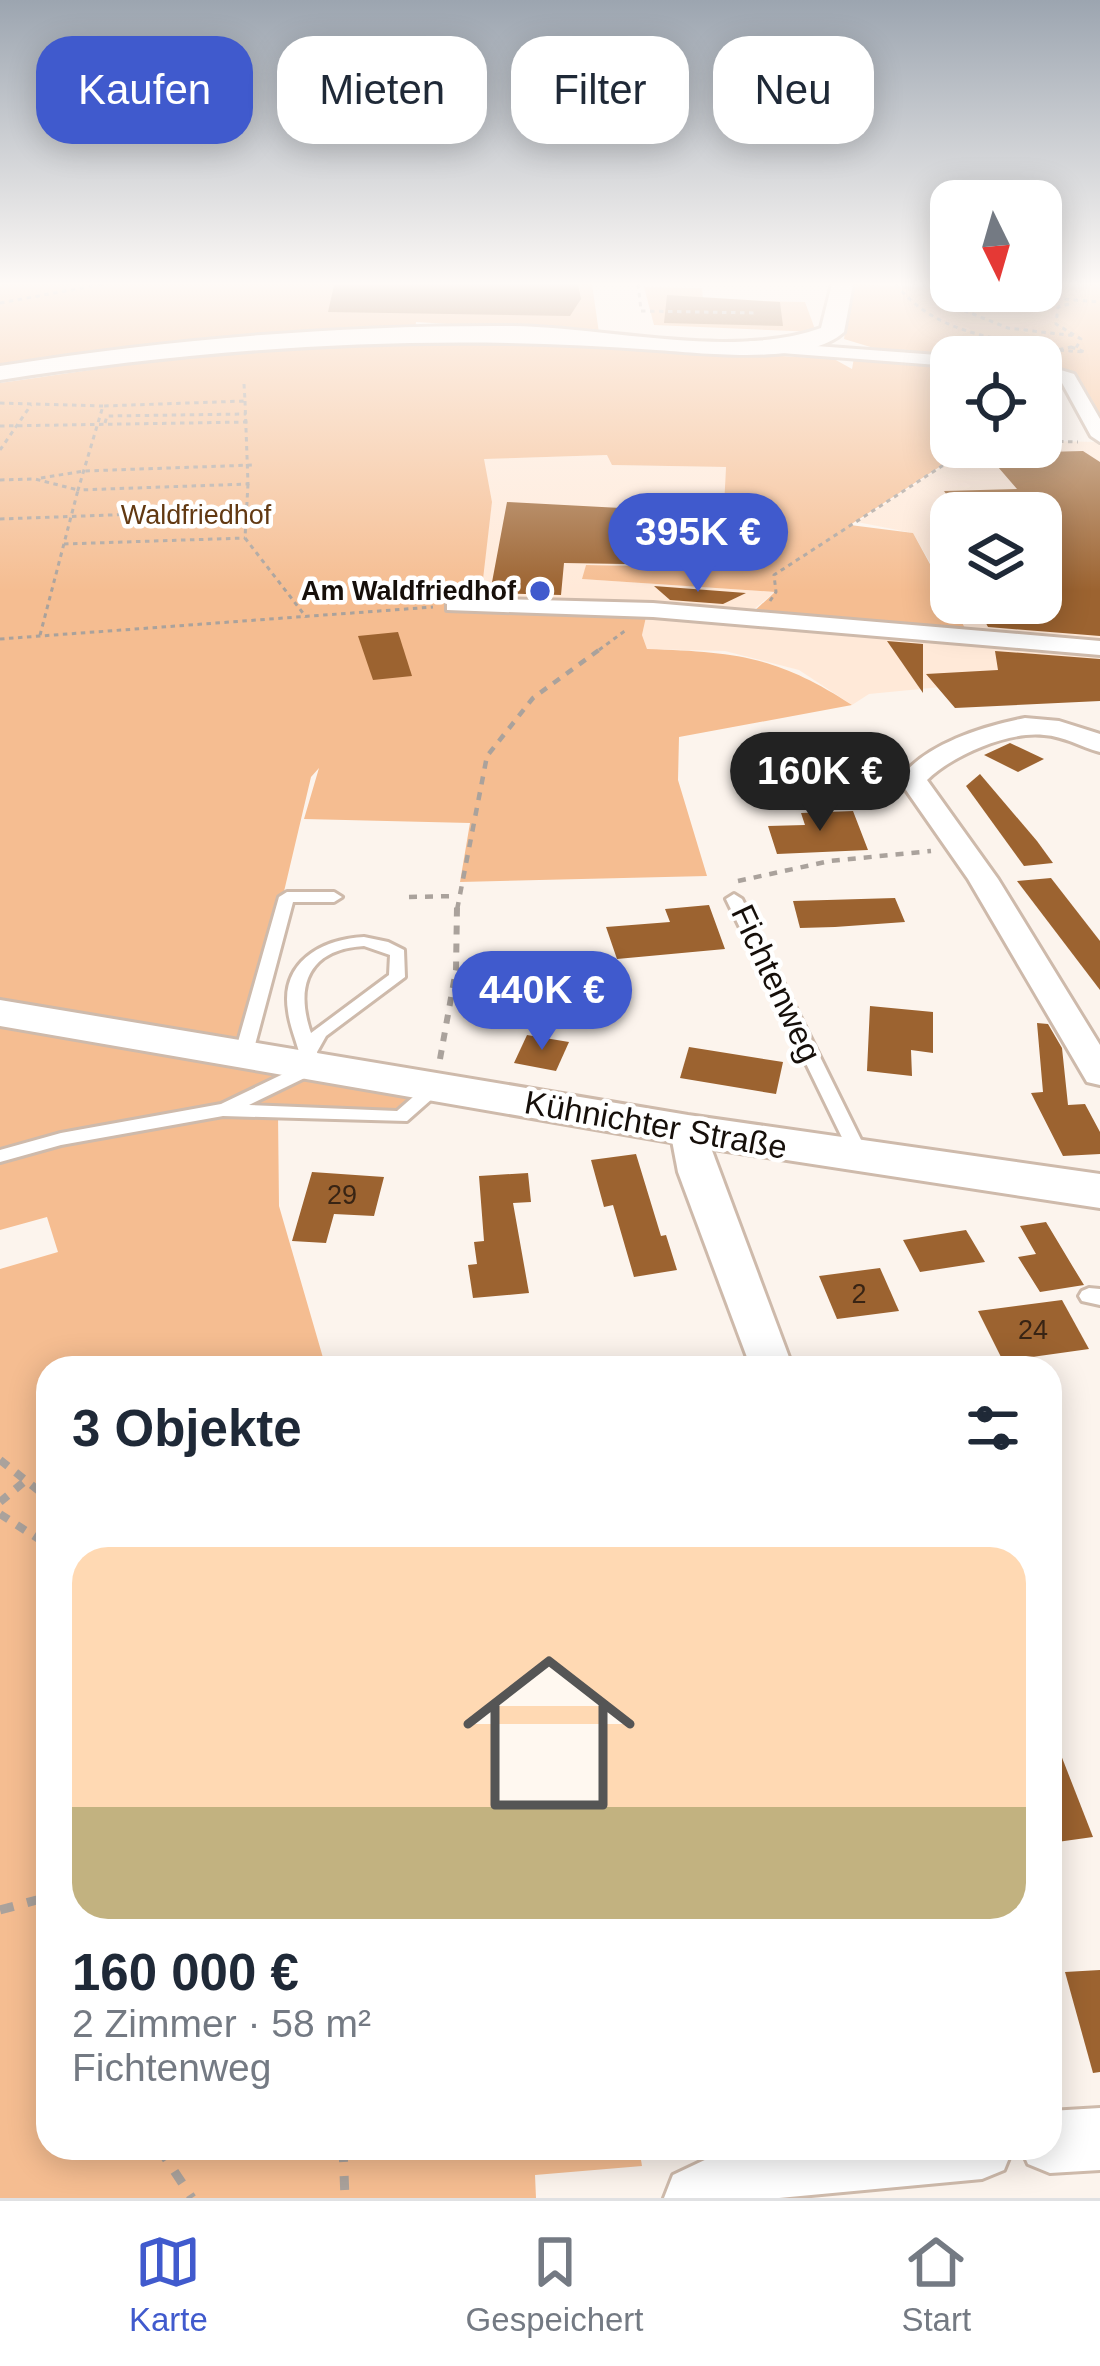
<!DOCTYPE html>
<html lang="de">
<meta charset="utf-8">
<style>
:root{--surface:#fff;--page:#f6f6f7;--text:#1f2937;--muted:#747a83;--line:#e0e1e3;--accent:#405acd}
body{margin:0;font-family:Arial,sans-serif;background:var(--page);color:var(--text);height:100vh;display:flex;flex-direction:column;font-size:45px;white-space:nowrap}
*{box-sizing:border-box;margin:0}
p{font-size:39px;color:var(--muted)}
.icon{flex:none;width:66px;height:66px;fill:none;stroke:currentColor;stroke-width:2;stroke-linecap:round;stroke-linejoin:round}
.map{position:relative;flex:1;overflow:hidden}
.drawer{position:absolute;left:36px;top:1356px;width:1026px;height:804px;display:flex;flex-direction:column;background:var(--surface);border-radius:36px;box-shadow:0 6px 30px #0003}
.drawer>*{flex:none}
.guide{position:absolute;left:36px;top:36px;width:1029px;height:108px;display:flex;gap:24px}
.needle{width:78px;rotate:175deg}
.controls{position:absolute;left:930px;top:180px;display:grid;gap:24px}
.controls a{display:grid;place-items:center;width:132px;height:132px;border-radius:24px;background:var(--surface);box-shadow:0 6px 30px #0003;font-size:60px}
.price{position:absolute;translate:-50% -102px;padding:0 27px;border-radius:42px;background:var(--accent);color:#fff;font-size:39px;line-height:78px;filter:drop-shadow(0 3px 6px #0008)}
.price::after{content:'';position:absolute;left:50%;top:72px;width:36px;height:27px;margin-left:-18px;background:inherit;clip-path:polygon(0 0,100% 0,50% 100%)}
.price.on{background:#222;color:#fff}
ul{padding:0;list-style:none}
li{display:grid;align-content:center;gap:24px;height:636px;padding:0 36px}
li+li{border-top:3px solid var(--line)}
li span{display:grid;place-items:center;height:372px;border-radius:36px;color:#555}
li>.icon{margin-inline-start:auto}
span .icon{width:216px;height:216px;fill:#fffc;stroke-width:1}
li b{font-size:51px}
h2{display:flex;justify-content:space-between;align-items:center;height:144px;padding:0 36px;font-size:51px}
.pill{padding:0 42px;border-radius:36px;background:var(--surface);box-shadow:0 6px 30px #0003;font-size:42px;line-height:108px}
.pill.on{background:var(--accent);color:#fff}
.tabs{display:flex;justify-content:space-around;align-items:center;height:168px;border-top:3px solid var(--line);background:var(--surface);font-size:33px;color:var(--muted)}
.tabs a{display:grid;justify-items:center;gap:6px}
.tabs .on{color:var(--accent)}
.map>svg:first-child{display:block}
.built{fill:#ffe9d8}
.green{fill:#f5bd91}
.building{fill:#9c6330}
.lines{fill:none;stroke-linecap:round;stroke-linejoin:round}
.service-casing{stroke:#cebaab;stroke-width:6}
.minor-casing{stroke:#cebaab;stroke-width:6}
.tertiary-casing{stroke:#cebaab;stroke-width:6}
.secondary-casing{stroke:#cebaab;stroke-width:6}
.path-far4{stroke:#aaa29c;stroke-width:3;stroke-dasharray:4.5 4.5;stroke-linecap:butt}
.path-far3{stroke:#aaa29c;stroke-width:4.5;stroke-dasharray:8 8;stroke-linecap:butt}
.path-far2{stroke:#aaa29c;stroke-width:6;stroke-dasharray:9 9;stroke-linecap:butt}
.path-far1{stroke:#aaa29c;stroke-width:8;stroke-dasharray:10 10;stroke-linecap:butt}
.path{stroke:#aaa29c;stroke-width:9;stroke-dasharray:14 14;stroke-linecap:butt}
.service{fill:#fff;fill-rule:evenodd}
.minor{fill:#fff;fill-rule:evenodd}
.tertiary{fill:#fff;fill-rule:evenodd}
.secondary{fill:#fff;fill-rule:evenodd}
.poi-dot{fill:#405acd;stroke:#fff;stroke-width:4.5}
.labels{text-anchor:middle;stroke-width:9;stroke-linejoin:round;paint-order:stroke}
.far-park-label{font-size:27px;fill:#623912;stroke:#fff}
.far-poi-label{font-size:27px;font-weight:bold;fill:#160f0a;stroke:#fff;text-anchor:end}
.number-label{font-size:27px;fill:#382414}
.street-label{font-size:33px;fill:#160f0a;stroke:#fff}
</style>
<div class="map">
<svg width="1100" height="2198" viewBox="0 0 1100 2198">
<rect width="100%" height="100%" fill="#fcf4ed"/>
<path class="built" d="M1041,441L1100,442V682H992L869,694L852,705L799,670L725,651L647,649L642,635L646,617L738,624L498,604L480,596L492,502L483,459L608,455L613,465L726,467L722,569L586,565L583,579L775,592L749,613L965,622L954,603H1041V513H951V599L913,533L857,522L943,466L1005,458L1002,447H1041Z"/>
<g class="green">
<path d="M0,284H592L599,333L416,322L415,329L176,342L0,367Z"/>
<path d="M852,284L1041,291V284H1100V436L1068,378L1041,374V357H951V447H999L1002,457L941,466L850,525L913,533L966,630L751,614L775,592L582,579L586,565L721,568L726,467L612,465L607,455L484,459L492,502L481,596L498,604L646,617L642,635L647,649C735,652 777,656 852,705L679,737L678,780L707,876L460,882L470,823L304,819L319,768L311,777L248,1044L0,1011V383C105,368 210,351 316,343C489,331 662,350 834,359L852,369L854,358L897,355L844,339Z"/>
<path d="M644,287L702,288L703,300L805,302L816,332L654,325Z"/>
<path d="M0,1014L308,1069L224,1111L311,1069L433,1087L400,1116L278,1114L279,1206L326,1368H48V2148H639L642,2166L535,2175L536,2198H0V1269L58,1252L47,1217L0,1230Z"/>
</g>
<g class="building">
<path d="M578,284L581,299L570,316L328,312L334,285Z"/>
<path d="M667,295L780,302L783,326L664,323Z"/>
<path d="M1083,451L1100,462V636L988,627L980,612H997L992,603H1041V513H959L944,491L1017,489L998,467L1020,466L1010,453Z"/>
<path d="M507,502L677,511L675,542L624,540L625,564L564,563L561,595L490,593Z"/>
<path d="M654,586L746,593L723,604L670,600Z"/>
<path d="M398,632L412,676L373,680L358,636Z"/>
<path d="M887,641L923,644V693Z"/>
<path d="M995,651L1100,659V701L955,708L926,674L998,670Z"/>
<path d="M1010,743L1044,759L1018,772L984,755Z"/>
<path d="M980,774L1037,841L1053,863L1024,866L966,786Z"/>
<path d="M853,811L868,850L777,854L768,826L805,825L801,813Z"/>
<path d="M1051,878L1100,941V990L1017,881Z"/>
<path d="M895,898L905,922L835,927L800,928L793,901Z"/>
<path d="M709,905L725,949L617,959L606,927L670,922L665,909Z"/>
<path d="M870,1006L933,1012V1053L911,1050L912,1076L867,1071Z"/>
<path d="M1037,1023L1048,1024L1062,1048L1068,1105L1085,1104L1100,1132V1154L1063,1156L1031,1093L1043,1092Z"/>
<path d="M527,1035L569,1042L556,1071L514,1063Z"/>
<path d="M689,1047L783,1062L776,1094L680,1078Z"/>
<path d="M636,1154L661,1236L666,1235L677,1270L634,1277L613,1205L604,1207L591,1160Z"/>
<path d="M312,1172L384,1177L374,1216L334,1214L326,1243L292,1241Z"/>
<path d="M528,1173L531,1202L513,1203L529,1293L473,1298L468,1265L477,1264L474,1242L484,1241L479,1176Z"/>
<path d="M1046,1222L1073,1267L1084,1285L1040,1292L1018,1257L1036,1254L1020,1226Z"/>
<path d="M966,1230L985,1262L920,1272L903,1240Z"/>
<path d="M880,1268L899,1311L837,1319L819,1276Z"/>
<path d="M1062,1300L1089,1349L1003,1361L978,1311Z"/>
<path d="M1050,1732H1052L1093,1837L1050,1843Z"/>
<path d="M1100,1970V2072L1093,2073L1065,1972Z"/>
</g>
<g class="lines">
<defs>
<g id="service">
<path d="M287,892H334L342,897L334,902H293L252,1056L243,1062L237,1060L234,1056L279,897Z"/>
<path d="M734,894L742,899L870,1158L868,1163H854L852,1158L726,899Z"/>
<path d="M364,937L388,942L404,950L405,977L326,1036L317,1052L320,1068L317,1072L249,1105L397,1111L429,1083H441L444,1087L441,1091L407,1121L223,1116L61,1145L0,1162V1150L61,1133L221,1104L302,1065C299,1046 290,1029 288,1011C280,962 322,939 364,937ZM364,946L390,955L389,975L311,1033C294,984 310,949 364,946Z"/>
<path d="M1089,1288L1100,1289V1305L1082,1301L1079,1296L1082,1291Z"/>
</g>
<g id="minor">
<path d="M750,341L951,356L955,357L951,366L744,350Z"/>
<path d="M1041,364L1074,374L1100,419V442L1091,436L1061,381L1041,375Z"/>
<path d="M455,598L653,603L1100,641V655L653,617L447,610V600Z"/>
<path d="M1025,718L1059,721L1100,734V752C1081,747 1064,736 1044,735C1008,731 953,755 927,780L998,879L1100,1045V1085L1087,1082L968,879L899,780C924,744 984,726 1025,718Z"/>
<path d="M688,1118L701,1121L793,1368H751L678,1172L670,1130L675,1121Z"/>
<path d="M1100,2108V2170L1050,2173L1028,2164L1021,2148H1050V2111Z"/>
<path d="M730,2148H1013L1004,2170L982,2179L779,2198H664L673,2175Z"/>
</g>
<path id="tertiary" d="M0,1000L688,1115L1100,1174V1208L688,1145L0,1026Z"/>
<path id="secondary" d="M832,284H853L844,332C807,366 704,353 656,350C436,333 219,346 0,380V366C170,339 340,325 512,326C606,327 732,360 821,328Z"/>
</defs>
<use href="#service" class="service-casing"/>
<use href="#minor" class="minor-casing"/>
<use href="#tertiary" class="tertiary-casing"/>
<use href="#secondary" class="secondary-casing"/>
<g class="path-far4">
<path d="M638,284L641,310"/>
<path d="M896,284C933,332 992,338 1048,348"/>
<path d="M913,284L951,289"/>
<path d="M966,291L1100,302"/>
<path d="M1041,298L958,308L1008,328L1076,336"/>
<path d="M0,303L103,284"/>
<path d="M1069,304L1058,307L1056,324L1081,339L1076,348"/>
<path d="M641,311L758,313"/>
<path d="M993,339L1027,357"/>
<path d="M1071,347L1085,352L1057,350Z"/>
<path d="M244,384L245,401"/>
<path d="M245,401L248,484L78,490L103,406Z"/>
<path d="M0,403L103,406"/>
<path d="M105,423L107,416L246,414"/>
<path d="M0,426L248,422"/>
<path d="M1041,441L1078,442"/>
<path d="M0,450L31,405"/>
<path d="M41,478L84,471L253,465"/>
<path d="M0,480L35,479L78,490L39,639"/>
<path d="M248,484L245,538L306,617"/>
<path d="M0,519L249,510"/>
<path d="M64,544L245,538"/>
<path d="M770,601L776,592L774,575L942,466L1004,458L1001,447"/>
<path d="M0,639L433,607"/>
<path d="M599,650L626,630"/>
</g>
<g class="path-far3">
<path d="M738,881L830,861L931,851"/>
<path d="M409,897L457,896"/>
<path d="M457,910L487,756L533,698L603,647"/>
</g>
<path class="path-far2" d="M440,1059L456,970L457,907"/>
<g class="path-far1">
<path d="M0,1460L48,1498"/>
<path d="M0,1502L25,1481"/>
<path d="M0,1514L48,1545"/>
</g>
<g class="path">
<path d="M0,1910L48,1897"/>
<path d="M159,2148L192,2198"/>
<path d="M343,2148L345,2198"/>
</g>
<use href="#service" class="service"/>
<use href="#minor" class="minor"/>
<use href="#tertiary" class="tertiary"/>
<use href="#secondary" class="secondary"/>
</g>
<linearGradient id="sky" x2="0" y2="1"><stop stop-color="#9ca5b0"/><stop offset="0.48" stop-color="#fefaf7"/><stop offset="1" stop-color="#fefaf7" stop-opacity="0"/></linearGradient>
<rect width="1100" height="591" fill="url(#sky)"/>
<circle class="poi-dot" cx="540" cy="591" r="12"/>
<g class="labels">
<g class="far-park-label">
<text x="196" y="524">Waldfriedhof</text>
</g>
<g class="far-poi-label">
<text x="516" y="600">Am Waldfriedhof</text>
</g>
<g class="number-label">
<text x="342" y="1204">29</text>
<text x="859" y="1303">2</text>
<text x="1033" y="1339">24</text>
</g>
<g class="street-label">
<text transform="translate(777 983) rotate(65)" y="12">Fichtenweg</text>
<text transform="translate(656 1124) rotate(10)" y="12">Kühnichter Straße</text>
</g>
</g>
</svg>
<div class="controls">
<a><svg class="needle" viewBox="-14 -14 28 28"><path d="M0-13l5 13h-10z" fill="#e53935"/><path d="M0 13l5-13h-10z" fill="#747a83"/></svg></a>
<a><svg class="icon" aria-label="locate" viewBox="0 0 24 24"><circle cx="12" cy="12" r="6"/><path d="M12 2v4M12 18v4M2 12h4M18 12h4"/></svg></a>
<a><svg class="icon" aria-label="layers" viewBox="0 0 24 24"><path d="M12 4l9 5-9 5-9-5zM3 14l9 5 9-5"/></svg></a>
</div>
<b class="price" style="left:698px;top:595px">395K €</b>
<b class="price on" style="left:820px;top:834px">160K €</b>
<b class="price" style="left:542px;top:1053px">440K €</b>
<div class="guide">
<a class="pill on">Kaufen</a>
<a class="pill">Mieten</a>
<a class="pill">Filter</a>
<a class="pill">Neu</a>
</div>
<section class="drawer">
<h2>3 Objekte<svg class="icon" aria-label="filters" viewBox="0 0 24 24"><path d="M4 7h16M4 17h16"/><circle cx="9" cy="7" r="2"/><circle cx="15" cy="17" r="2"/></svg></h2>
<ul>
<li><span style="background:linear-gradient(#ffd9b3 70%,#c2b280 0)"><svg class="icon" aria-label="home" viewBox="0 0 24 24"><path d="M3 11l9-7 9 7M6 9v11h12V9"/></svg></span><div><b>160 000 €</b><p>2 Zimmer · 58 m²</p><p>Fichtenweg</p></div></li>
</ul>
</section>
</div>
<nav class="tabs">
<a class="on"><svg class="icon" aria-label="map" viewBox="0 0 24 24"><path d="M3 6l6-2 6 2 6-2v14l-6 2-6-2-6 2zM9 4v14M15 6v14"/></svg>Karte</a>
<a><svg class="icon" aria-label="saved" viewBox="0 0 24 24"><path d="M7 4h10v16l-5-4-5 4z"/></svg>Gespeichert</a>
<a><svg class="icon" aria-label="home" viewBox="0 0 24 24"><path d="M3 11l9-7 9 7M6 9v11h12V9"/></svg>Start</a>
</nav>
